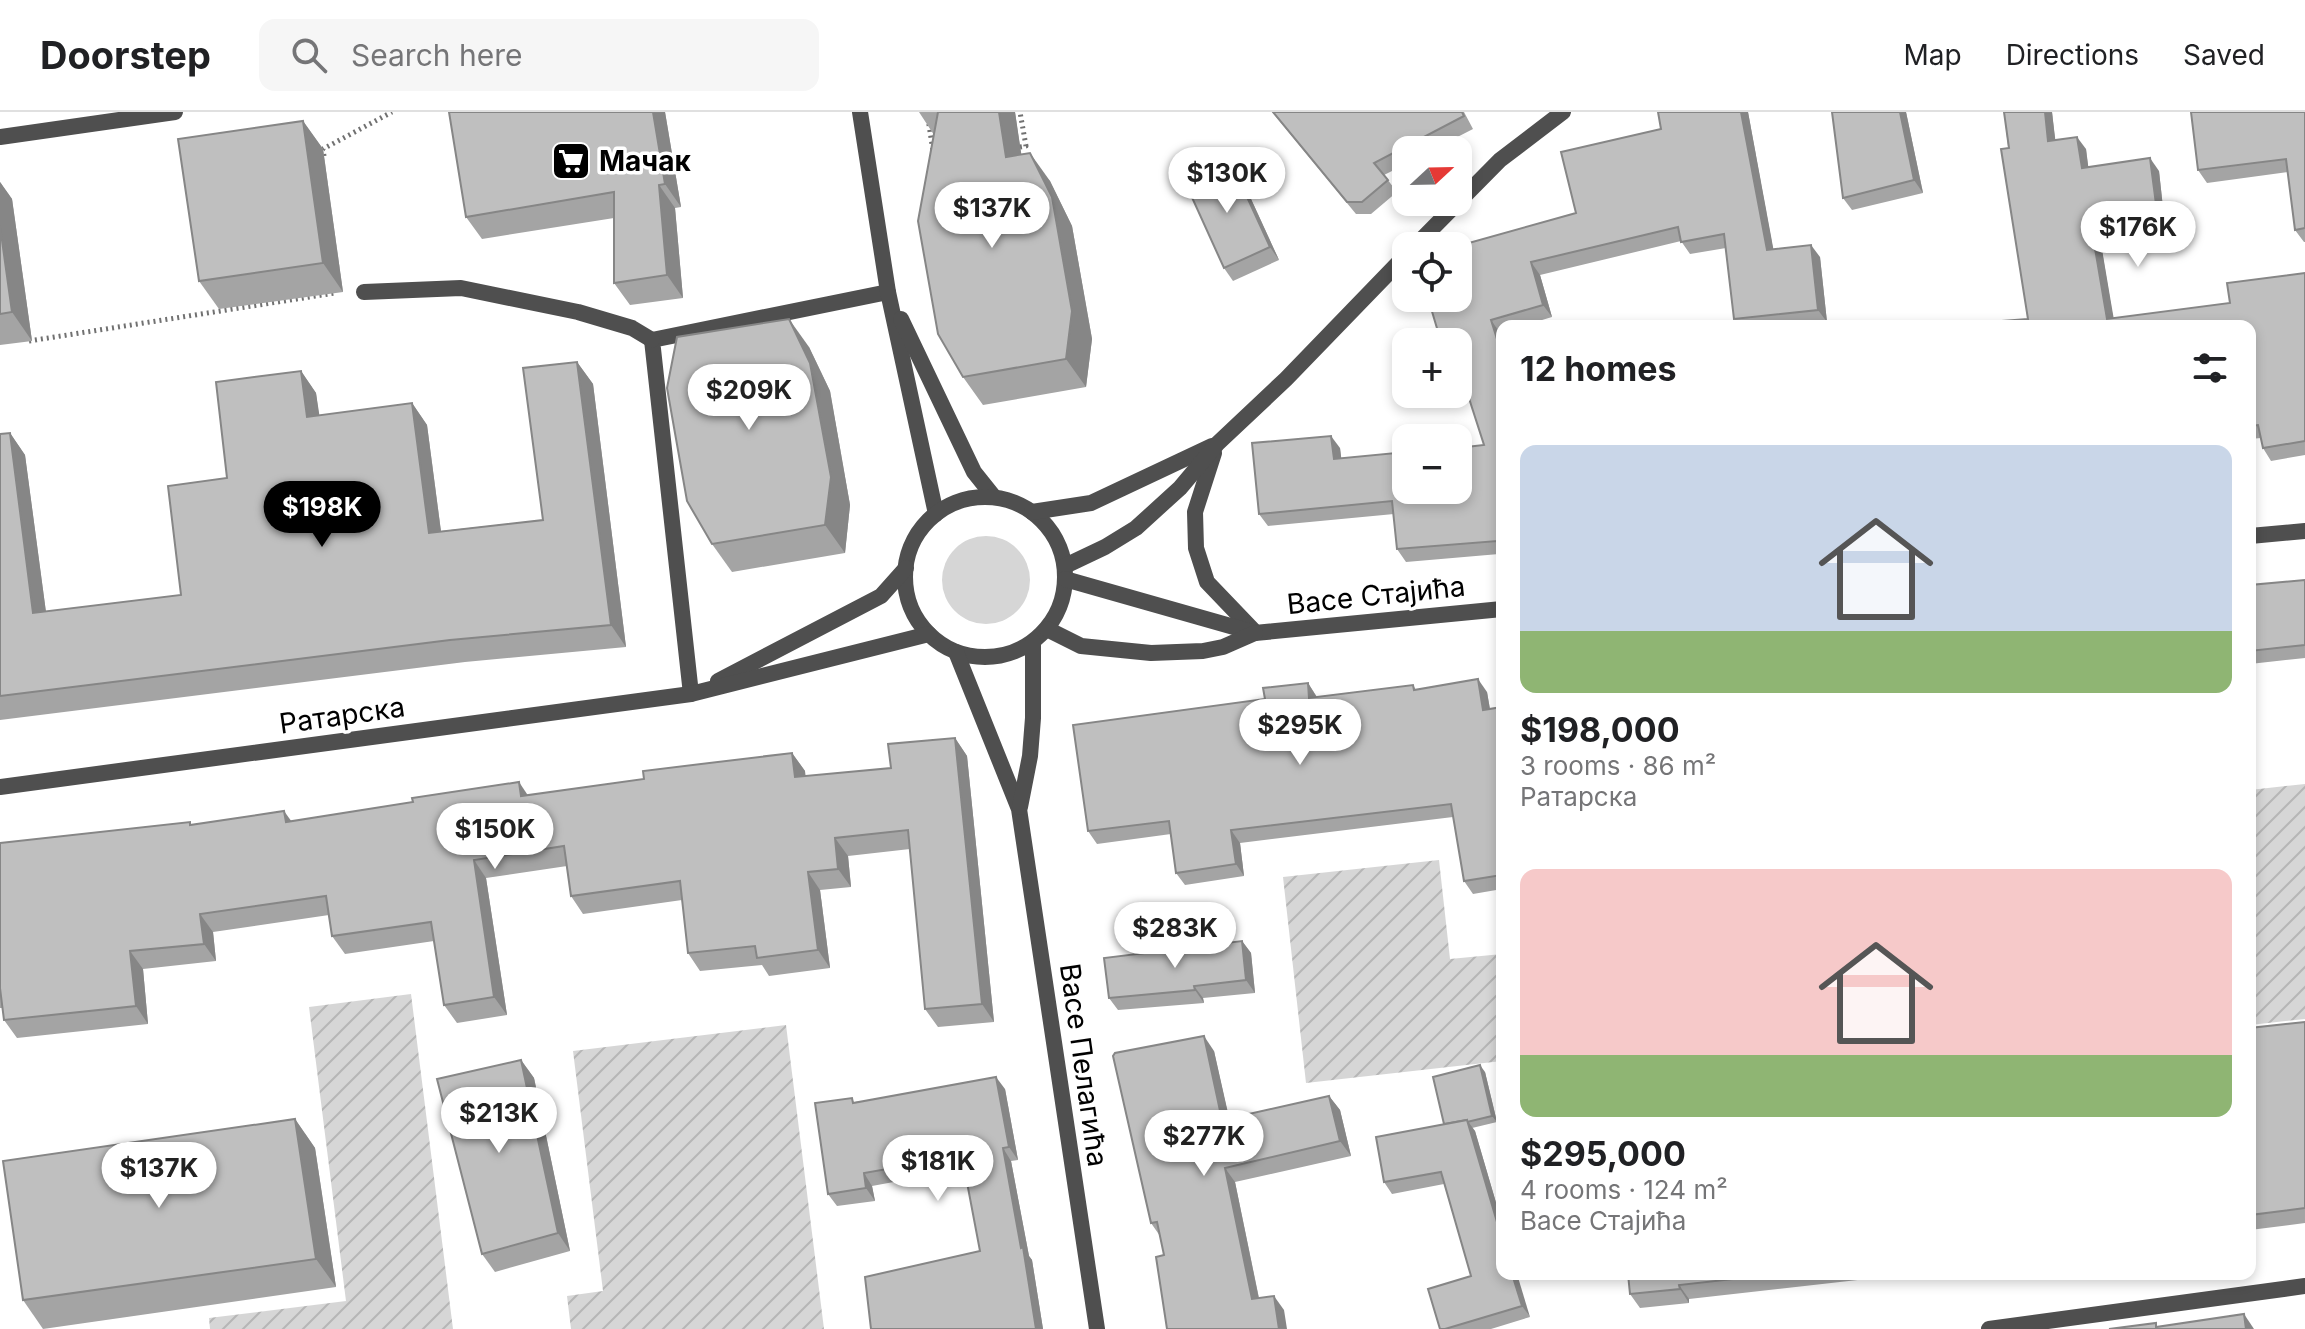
<!DOCTYPE html>
<meta charset="utf-8">
<style>
:root{--surface:#fff;--page:#f6f6f6;--text:#202124;--muted:#757577;--line:#e0e0e0;--accent:#000}
body{margin:0;font-family:Inter,sans-serif;background:var(--page);color:var(--text);height:100vh;display:flex;flex-direction:column;font-size:30px;white-space:nowrap}
*{box-sizing:border-box;margin:0}
p{font-size:26px;color:var(--muted)}
.icon{flex:none;width:44px;height:44px;fill:none;stroke:currentColor;stroke-width:2;stroke-linecap:round;stroke-linejoin:round}
.map{position:relative;flex:1;overflow:hidden}
.panel{position:absolute;left:1496px;top:208px;width:760px;height:960px;display:flex;flex-direction:column;background:var(--surface);border-radius:16px;box-shadow:0 4px 12px #0003}
.panel>*{flex:none}
.needle{width:52px;rotate:68deg}
.controls{position:absolute;left:1392px;top:24px;display:grid;gap:16px}
.controls a{display:grid;place-items:center;width:80px;height:80px;border-radius:16px;background:var(--surface);box-shadow:0 4px 12px #0003;font-size:40px}
.price{position:absolute;translate:-50% -68px;padding:0 18px;border-radius:28px;background:#fff;color:#222;font-size:26px;line-height:52px;filter:drop-shadow(0 2px 4px #0008)}
.price::after{content:'';position:absolute;left:50%;top:48px;width:24px;height:18px;margin-left:-12px;background:inherit;clip-path:polygon(0 0,100% 0,50% 100%)}
.price.active{background:var(--accent);color:#fff}
ul{padding:0;list-style:none}
li{display:grid;align-content:center;gap:16px;height:424px;padding:0 24px}
li span{display:grid;place-items:center;height:248px;border-radius:16px;color:#555}
li>.icon{margin-inline-start:auto}
span .icon{width:144px;height:144px;fill:#fffc;stroke-width:1}
li b{font-size:34px}
h2{display:flex;justify-content:space-between;align-items:center;height:96px;padding:0 24px;font-size:34px}
header{display:flex;align-items:center;gap:48px;box-sizing:border-box;height:112px;padding:0 40px;background:var(--surface);border-bottom:2px solid var(--line)}
header strong{font-size:38px}
nav{display:flex;gap:44px;margin-inline-start:auto;font-size:28px}
.search{width:560px;height:72px;background:var(--page);display:flex;align-items:center;gap:20px;box-sizing:border-box;padding:0 28px;border-radius:16px;color:var(--muted);font-size:30px}
.map>svg:first-child{display:block}
.grass{fill:#d6d6d6}
.garden{fill:url(#garden-furrows)}
.lines{fill:none;stroke-linecap:round;stroke-linejoin:round}
.path{stroke:#717171;stroke-width:5;stroke-dasharray:2 4;stroke-linecap:butt}
.service{stroke:#4f4f4f;stroke-width:16}
.minor{stroke:#4f4f4f;stroke-width:16}
.wall{fill:#a4a4a4}
.shaded-wall{fill:#868686}
.building{fill:#bfbfbf;stroke:#868686;stroke-width:2}
.labels{text-anchor:middle;stroke-width:7;stroke-linejoin:round;paint-order:stroke}
.poi-label{font-size:28px;font-weight:bold;fill:#000;stroke:#fff;text-anchor:start}
.street-label{font-size:28px;fill:#000;stroke:#fff}
</style>
<header>
<strong>Doorstep</strong>
<div class="search"><svg class="icon" aria-label="search" viewBox="0 0 24 24"><circle cx="10" cy="10" r="6"/><path d="M15 15l6 6"/></svg>Search here</div>
<nav><a>Map</a><a>Directions</a><a>Saved</a></nav>
</header>
<div class="map">
<svg width="2305" height="1217" viewBox="0 0 2305 1217">
<defs>
<pattern id="garden-furrows" width="10" height="10" patternUnits="userSpaceOnUse" patternTransform="scale(2)"><rect width="10" height="10" fill="#d6d6d6"/><path d="M-1 1l2-2M0 10L10 0M9 11l2-2" fill="none" stroke="#b6b6b6"/></pattern>
</defs>
<rect width="100%" height="100%" fill="#fff"/>
<circle class="grass" cx="986" cy="468" r="44"/>
<g class="garden">
<path d="M2305,672V907L2250,913V678Z"/>
<path d="M1439,748L1450,847L1502,842V949L1306,971L1283,765Z"/>
<path d="M411,882L453,1217H210L209,1206L346,1189L309,895Z"/>
<path d="M786,913L824,1217H571L567,1184L603,1179L573,939Z"/>
</g>
<g class="lines">
<g class="path">
<path d="M927,0L933,39"/>
<path d="M1014,36L1026,34L1020,0"/>
<path d="M324,44L323,37L392,0"/>
<path d="M29,229L335,181"/>
</g>
<path class="service" d="M691,582L652,228L888,180"/>
<g class="minor">
<path d="M860,0L888,180L936,402"/>
<path d="M0,25L175,0"/>
<path d="M1415,134L1500,48L1563,0"/>
<path d="M364,180L461,176L578,200L632,216L652,228"/>
<path d="M901,207L974,360L994,385"/>
<path d="M1214,341L1195,400L1196,436L1207,470L1253,518"/>
<circle cx="985" cy="465" r="80"/>
<path d="M1032,400L1091,391L1212,334"/>
<path d="M2250,424L2305,419"/>
<path d="M1065,454L1105,435L1136,416L1180,376L1217,332L1286,267L1406,143"/>
<path d="M1065,467L1255,521L1502,497"/>
<path d="M1047,517L1081,534L1151,541L1203,539L1223,535L1255,521"/>
<path d="M956,540L1019,697L1097,1217"/>
<path d="M718,569L881,484L906,456"/>
<path d="M0,675L691,582L929,522"/>
<path d="M1020,695L1030,644L1033,606V530"/>
<path d="M1989,1217L2305,1174"/>
</g>
</g>
<g class="wall">
<path d="M449,0H665L681,95L675,96L683,186L630,193L614,171V106L482,127L466,105Z"/>
<path d="M919,0H1015L1021,42L1050,69L1072,114L1092,227L1086,275L983,293L963,265L934,23Z"/>
<path d="M1272,0H1464L1473,17L1432,38H1406V52L1384,63L1397,80L1371,102H1356Z"/>
<path d="M1658,0H1748L1773,137L1820,145L1827,210L1793,214H1739L1734,207L1726,136L1690,142L1681,129L1540,163L1552,205L1522,214H1502V220L1500,221L1502,228V446L1499,442L1406,450L1397,437L1394,402L1268,414L1259,402L1340,336L1341,346L1484,333L1458,230H1444L1439,223L1576,101L1661,17Z"/>
<path d="M1832,0H1906L1923,81L1852,98L1843,86Z"/>
<path d="M2004,0H2052L2055,28L2086,37L2088,55L2159,59L2164,105L2098,114L2113,206L2230,191L2305,161V343L2271,349L2263,336L2261,326L2250,327V214L2028,207Z"/>
<path d="M2305,0V130H2304L2295,118L2288,60L2207,71L2198,58Z"/>
<path d="M303,9L323,37L343,180L219,197L199,169Z"/>
<path d="M1231,50L1240,63L1279,148L1233,169L1224,156Z"/>
<path d="M0,70L12,87L32,229L0,233Z"/>
<path d="M809,235L830,279L850,393L845,441L732,460L712,432Z"/>
<path d="M577,250L593,272L626,535L465,550L0,608V322L10,321L25,343L46,500L181,483L227,366L301,259L316,281L319,304L412,291L427,313L441,419L543,408Z"/>
<path d="M2305,468V546L2250,552V473Z"/>
<path d="M1308,571L1317,585L1413,573L1416,578L1487,580L1490,597L1502,595V777L1473,782L1464,769L1453,705L1240,731L1244,764L1185,773L1176,761L1171,722L1097,732L1088,719L1265,587Z"/>
<path d="M955,626L967,644L994,910L938,915L925,897L910,737L848,744L851,775L820,778L830,856L769,864L762,853L700,859L688,841L682,788L583,802L571,784L567,754L486,766L507,903L457,911L444,893L434,829L345,842L332,824L329,803L213,820L216,849L143,857L148,912L17,926L4,908L3,896H0V731L192,713L291,709L528,683L644,667L792,641L805,659V664L891,656Z"/>
<path d="M1242,829L1251,841L1255,881L1203,886L1204,891L1118,898L1109,886Z"/>
<path d="M2305,910V1111L2250,1118V916Z"/>
<path d="M1214,939L1229,1007L1329,984L1340,998L1351,1044L1235,1070L1259,1186L1284,1198L1164,1143L1160,1124L1151,1111Z"/>
<path d="M521,948L534,966L570,1139L495,1160L482,1142Z"/>
<path d="M1485,960L1497,1010L1472,1016L1475,1019L1502,1111V1162L1530,1205L1491,1217H1440L1471,1164L1444,1072L1392,1082L1384,1070L1444,1012Z"/>
<path d="M1005,977L1018,1048L1011,1049L1029,1144L1032,1148L1043,1217H871L980,1139L964,1057L872,1074L875,1089L837,1094L828,1082L855,990Z"/>
<path d="M295,1007L315,1036L336,1175L43,1217L23,1188Z"/>
<path d="M1628,1162H1932L1895,1168L1893,1164L1689,1187V1191L1640,1196L1630,1182Z"/>
</g>
<g class="shaded-wall">
<path d="M653,0H665L681,95L665,72Z"/>
<path d="M999,0H1015L1026,73L1006,45Z"/>
<path d="M1741,0H1748L1776,151L1767,138Z"/>
<path d="M1900,0H1906L1923,81L1914,68Z"/>
<path d="M2045,0H2052L2057,42L2048,29Z"/>
<path d="M303,9L323,37L343,180L323,151Z"/>
<path d="M2077,25L2086,37L2090,68L2082,56Z"/>
<path d="M1030,41L1050,69L1072,114L1092,227L1086,275L1066,247Z"/>
<path d="M2150,46L2159,59L2164,105L2156,92Z"/>
<path d="M1231,50L1240,63L1279,148L1270,135Z"/>
<path d="M0,70L12,87L32,229L12,200L0,114Z"/>
<path d="M659,73L675,96L683,186L667,163Z"/>
<path d="M2089,101L2098,114L2115,214L2107,207Z"/>
<path d="M1811,133L1820,145L1827,210L1818,198Z"/>
<path d="M1531,150L1540,163L1552,205L1543,193Z"/>
<path d="M789,207L809,235L830,279L850,393L845,441L825,413Z"/>
<path d="M1491,208L1500,221L1502,228V243Z"/>
<path d="M577,250L593,272L626,535L611,513Z"/>
<path d="M301,259L316,281L323,327L307,305Z"/>
<path d="M412,291L427,313L444,443L429,421Z"/>
<path d="M10,321L25,343L49,523L33,501Z"/>
<path d="M1331,324L1340,336L1343,360L1334,347Z"/>
<path d="M1478,567L1487,580L1492,610L1483,598Z"/>
<path d="M1308,571L1316,584L1318,599L1309,586Z"/>
<path d="M955,626L967,644L994,910L982,892Z"/>
<path d="M792,641L805,659L808,683L795,665Z"/>
<path d="M519,670L531,688L521,684Z"/>
<path d="M284,699L297,717L286,710Z"/>
<path d="M1231,718L1240,731L1244,764L1236,752Z"/>
<path d="M835,726L848,744L851,775L838,757Z"/>
<path d="M474,748L486,766L507,903L494,885Z"/>
<path d="M808,760L820,778L830,856L818,838Z"/>
<path d="M200,802L213,820L216,849L204,832Z"/>
<path d="M1242,829L1251,841L1255,881L1246,868Z"/>
<path d="M130,839L143,857L148,912L136,894Z"/>
<path d="M1194,874L1203,886L1204,891L1195,878Z"/>
<path d="M1204,924L1214,939L1233,1023L1222,1008Z"/>
<path d="M521,948L534,966L570,1139L558,1121Z"/>
<path d="M1480,953L1485,960L1497,1010L1492,1004Z"/>
<path d="M996,965L1005,977L1018,1048L1009,1035Z"/>
<path d="M1329,984L1340,998L1351,1044L1340,1029Z"/>
<path d="M295,1007L315,1036L336,1175L316,1147Z"/>
<path d="M1467,1008L1475,1019L1502,1111V1127Z"/>
<path d="M1003,1036L1011,1049L1029,1144L1032,1148L1043,1217H1036Z"/>
<path d="M1225,1056L1235,1070L1262,1202L1252,1187Z"/>
<path d="M864,1061L872,1074L875,1089L866,1076Z"/>
<path d="M1512,1162H1517L1530,1205L1522,1194Z"/>
<path d="M1679,1173L1689,1187V1191L1680,1177Z"/>
<path d="M1274,1184L1284,1198L1287,1217H1279Z"/>
<path d="M2244,1202L2254,1217H2246Z"/>
</g>
<g class="building">
<path d="M449,0H653L665,72L659,73L667,163L614,171V80L466,105Z"/>
<path d="M938,0H999L1006,45L1030,41L1052,85L1072,199L1066,247L963,265L938,222L918,109Z"/>
<path d="M1273,0H1462L1464,4L1374,51L1388,68L1362,90H1347Z"/>
<path d="M1658,0H1741L1767,138L1811,133L1818,198L1734,207L1724,122L1681,130L1678,115L1531,150L1543,193L1491,208L1502,243V441H1498L1497,429L1397,437L1392,389L1259,402L1252,331L1331,324L1334,347L1406,340V378H1458V336L1484,333L1458,252V230H1451L1448,220L1439,223L1428,186H1458V134L1576,101L1561,40L1661,17Z"/>
<path d="M1832,0H1900L1914,68L1843,86Z"/>
<path d="M2004,0H2045L2048,29L2077,25L2082,56L2150,46L2156,92L2089,101L2107,207L2230,191L2227,171L2305,161V329L2263,336L2258,313L2250,314V214H1976V211L2028,207L2001,37L2009,36Z"/>
<path d="M2191,0H2305V116L2295,118L2286,47L2198,58Z"/>
<path d="M303,9L323,151L199,169L178,27Z"/>
<path d="M1231,50L1270,135L1224,156L1185,70Z"/>
<path d="M0,114L12,200L0,202Z"/>
<path d="M789,207L810,251L831,365L825,413L712,432L687,389L667,276L677,225Z"/>
<path d="M577,250L611,513L450,528L0,584V322L10,321L33,501L181,483L168,374L227,366L216,270L301,259L307,305L412,291L429,421L543,408L523,256Z"/>
<path d="M2305,468V533L2250,539V473Z"/>
<path d="M1478,567L1483,598L1502,595V763L1464,769L1451,692L1231,718L1236,752L1176,761L1169,709L1088,719L1073,613L1265,587L1263,576L1308,571L1309,586L1413,573L1414,578Z"/>
<path d="M955,626L982,892L925,897L908,718L835,726L838,757L808,760L818,838L757,846L755,834L688,841L680,769L571,784L564,734L474,748L494,885L444,893L431,810L332,824L326,784L200,802L204,832L130,839L136,894L4,908L0,876V731L190,710V713L284,699L286,710L413,690L412,686L519,670L521,684L644,667L643,659L792,641L795,665L891,656L888,632Z"/>
<path d="M1242,829L1246,868L1194,874L1195,878L1109,886L1104,846Z"/>
<path d="M2305,910V1096L2250,1103V916Z"/>
<path d="M1204,924L1222,1008L1329,984L1340,1029L1225,1056L1252,1187L1274,1184L1279,1217H1167L1156,1145L1164,1143L1157,1110L1151,1111L1113,944L1115,941Z"/>
<path d="M521,948L558,1121L482,1142L437,967Z"/>
<path d="M1480,953L1492,1004L1467,1010V1008L1444,1012L1433,965Z"/>
<path d="M996,965L1009,1035L1003,1036L1021,1136L1023,1135L1036,1217H871L865,1165L980,1139L962,1044L864,1061L866,1076L828,1082L815,991L852,986L853,991Z"/>
<path d="M295,1007L316,1147L23,1188L3,1049Z"/>
<path d="M1467,1008L1502,1127V1162H1512L1522,1194L1445,1217H1440L1428,1177L1471,1164L1441,1060L1384,1070L1376,1025Z"/>
<path d="M1628,1162H1778L1679,1173L1680,1177L1630,1182Z"/>
<path d="M2244,1202L2246,1217H2109L2156,1211V1215Z"/>
</g>
<defs>
<symbol id="supermarket-square" viewBox="-11 -11 22 22"><rect x="-9" y="-9" width="18" height="18" rx="4" fill="#000" stroke="#fff"/><path d="M-6-5.5h2.5l.6 2H6L4.5 2H-2.5L-4.4-4H-6ZM-1.5 3.2a1.3 1.3 0 1 0 .1 0ZM3 3.2a1.3 1.3 0 1 0 .1 0Z" fill="#fff"/></symbol>
</defs>
<g fill-rule="evenodd">
<use href="#supermarket-square" x="549" y="27" width="44" height="44"/>
</g>
<g class="labels">
<g class="poi-label">
<text x="599" y="59">Мачак</text>
</g>
<g class="street-label">
<text transform="translate(1376 483) rotate(-6)" y="10">Васе Стајића</text>
<text transform="translate(342 603) rotate(-8)" y="10">Ратарска</text>
<text transform="translate(1084 953) rotate(82)" y="10">Васе Пелагића</text>
</g>
</g>
</svg>
<div class="controls">
<a><svg class="needle" viewBox="-14 -14 28 28"><path d="M0-13l5 13h-10z" fill="#e53935"/><path d="M0 13l5-13h-10z" fill="#757577"/></svg></a>
<a><svg class="icon" aria-label="locate" viewBox="0 0 24 24"><circle cx="12" cy="12" r="6"/><path d="M12 2v4M12 18v4M2 12h4M18 12h4"/></svg></a>
<a>+</a>
<a>−</a>
</div>
<b class="price" style="left:1227px;top:103px">$130K</b>
<b class="price" style="left:992px;top:138px">$137K</b>
<b class="price" style="left:2138px;top:157px">$176K</b>
<b class="price" style="left:749px;top:320px">$209K</b>
<b class="price active" style="left:322px;top:437px">$198K</b>
<b class="price" style="left:1300px;top:655px">$295K</b>
<b class="price" style="left:495px;top:759px">$150K</b>
<b class="price" style="left:1175px;top:858px">$283K</b>
<b class="price" style="left:499px;top:1043px">$213K</b>
<b class="price" style="left:1204px;top:1066px">$277K</b>
<b class="price" style="left:938px;top:1091px">$181K</b>
<b class="price" style="left:159px;top:1098px">$137K</b>
<section class="panel">
<h2>12 homes<svg class="icon" aria-label="filters" viewBox="0 0 24 24"><path d="M4 7h16M4 17h16"/><circle cx="9" cy="7" r="2"/><circle cx="15" cy="17" r="2"/></svg></h2>
<ul>
<li><span style="background:linear-gradient(#c9d6e8 75%,#8fb573 0)"><svg class="icon" aria-label="home" viewBox="0 0 24 24"><path d="M3 11l9-7 9 7M6 9v11h12V9"/></svg></span><div><b>$198,000</b><p>3 rooms · 86 m²</p><p>Ратарска</p></div></li>
<li><span style="background:linear-gradient(#f6c9c9 75%,#8fb573 0)"><svg class="icon" aria-label="home" viewBox="0 0 24 24"><path d="M3 11l9-7 9 7M6 9v11h12V9"/></svg></span><div><b>$295,000</b><p>4 rooms · 124 m²</p><p>Васе Стајића</p></div></li>
</ul>
</section>
</div>
